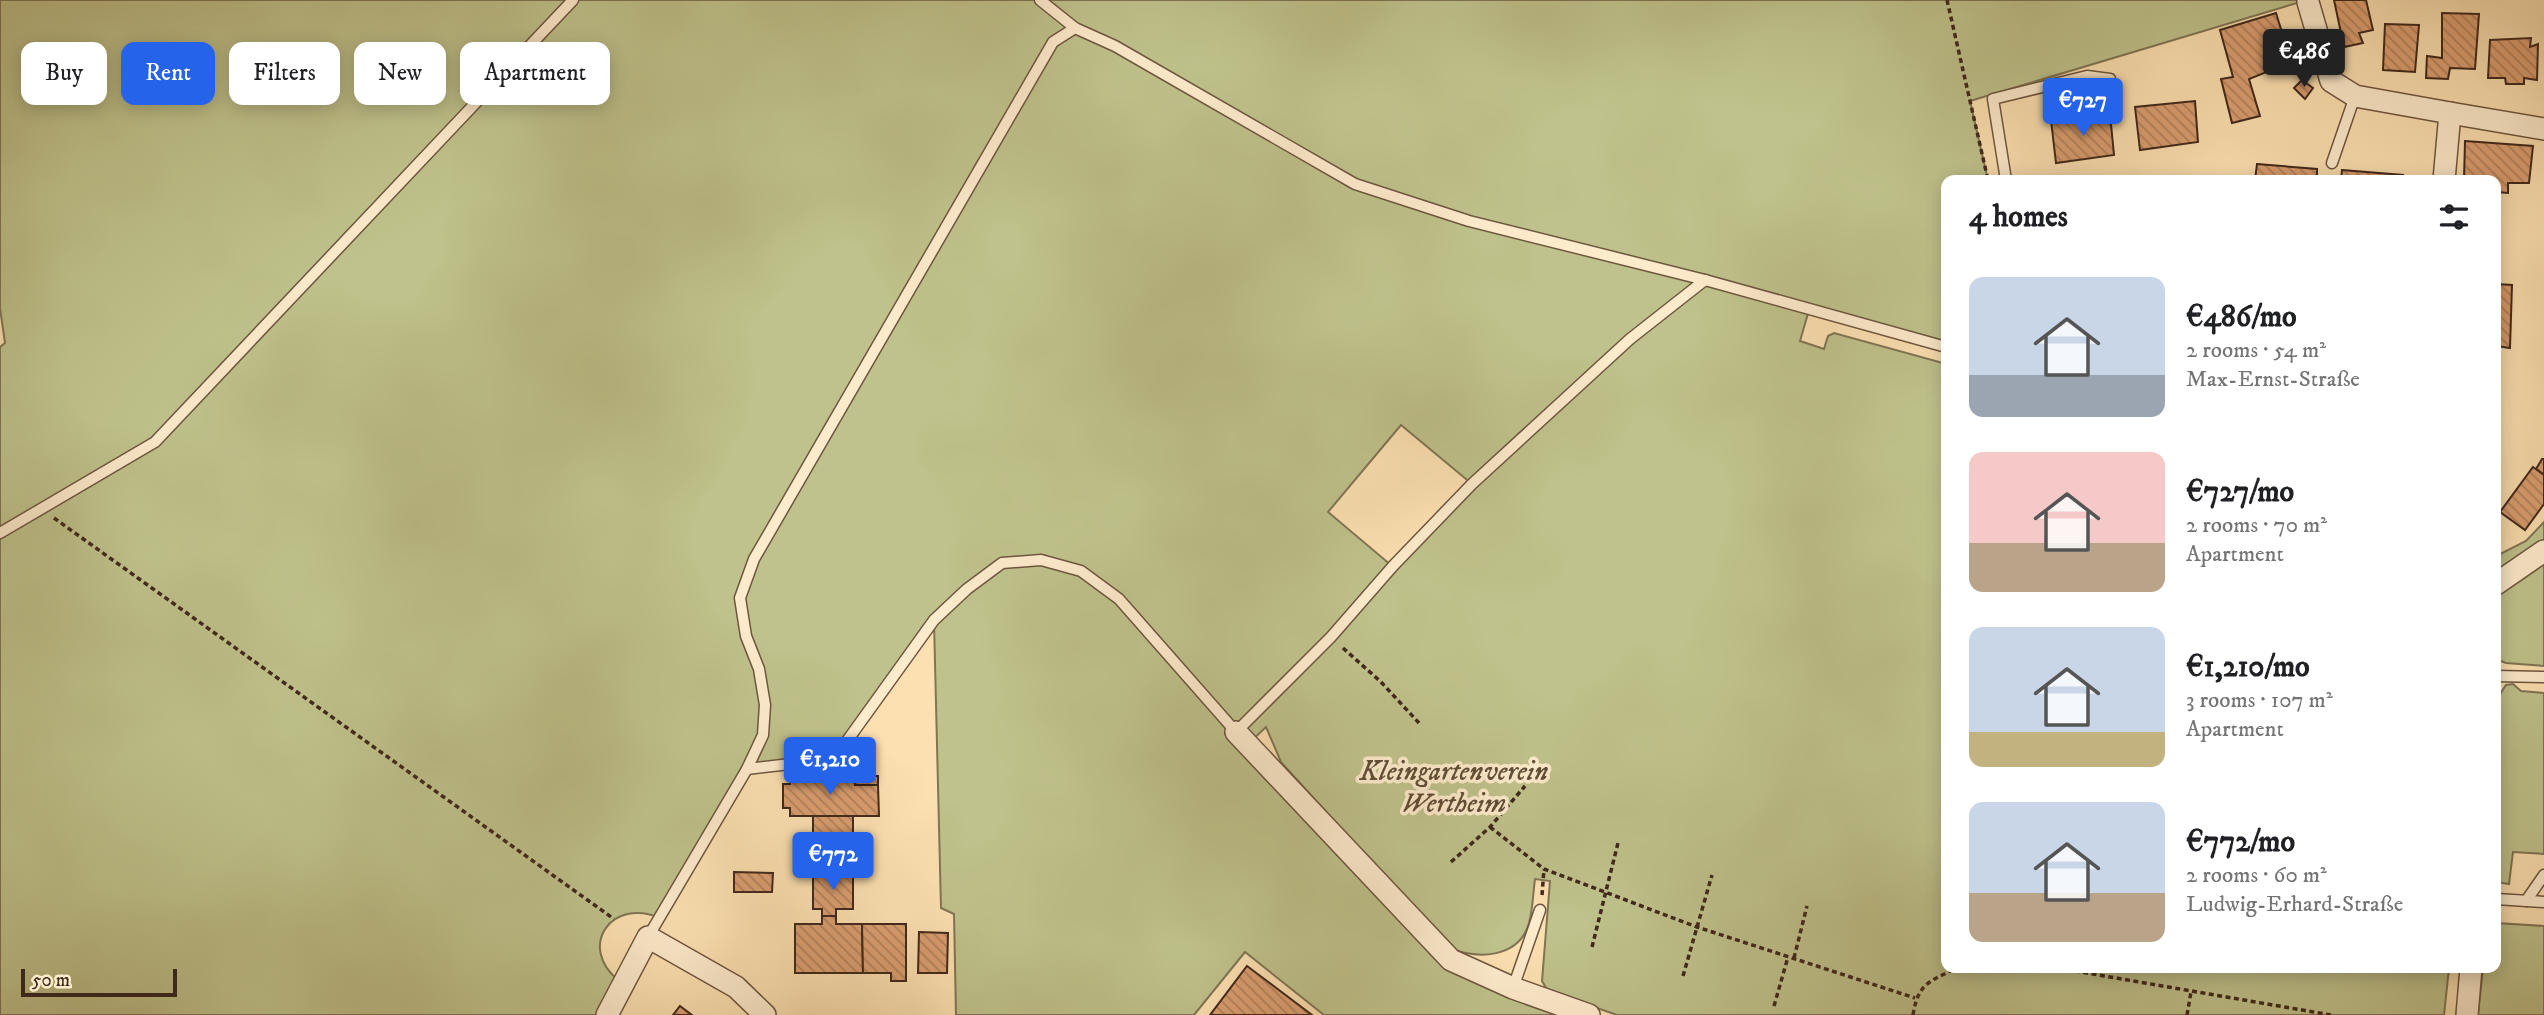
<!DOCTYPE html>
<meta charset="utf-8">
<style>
:root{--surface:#fff;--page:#f6f6f6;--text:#202124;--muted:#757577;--accent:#2563eb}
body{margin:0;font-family:"IM FELL DW Pica",serif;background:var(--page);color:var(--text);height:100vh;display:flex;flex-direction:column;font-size:26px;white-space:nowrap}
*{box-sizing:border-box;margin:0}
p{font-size:23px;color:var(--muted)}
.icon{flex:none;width:38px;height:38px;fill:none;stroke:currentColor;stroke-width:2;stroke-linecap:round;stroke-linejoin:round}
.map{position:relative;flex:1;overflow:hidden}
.sheet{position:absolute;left:1941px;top:175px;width:560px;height:798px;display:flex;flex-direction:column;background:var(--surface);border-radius:14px;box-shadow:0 4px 18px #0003}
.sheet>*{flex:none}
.top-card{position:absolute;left:21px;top:42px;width:665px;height:63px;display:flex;gap:14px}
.scale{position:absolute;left:21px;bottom:18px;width:156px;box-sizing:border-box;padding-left:7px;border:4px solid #40281b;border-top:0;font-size:19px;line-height:24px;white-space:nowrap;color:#40281b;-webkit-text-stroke:5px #fdebcc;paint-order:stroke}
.price{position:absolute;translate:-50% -60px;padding:0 16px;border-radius:7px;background:var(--accent);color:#fff;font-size:23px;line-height:46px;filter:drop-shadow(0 2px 4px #0008)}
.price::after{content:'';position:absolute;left:50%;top:42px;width:21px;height:16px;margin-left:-10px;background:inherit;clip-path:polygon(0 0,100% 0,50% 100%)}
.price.active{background:#222;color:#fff}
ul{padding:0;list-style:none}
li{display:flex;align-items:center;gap:21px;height:175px;padding:0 28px}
li span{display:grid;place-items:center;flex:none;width:196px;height:140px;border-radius:14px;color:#555}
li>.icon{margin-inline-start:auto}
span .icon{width:84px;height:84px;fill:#fffc;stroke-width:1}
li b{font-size:30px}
h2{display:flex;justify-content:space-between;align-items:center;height:84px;padding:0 28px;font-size:30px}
.tag{padding:0 24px;border-radius:14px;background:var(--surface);box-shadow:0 4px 18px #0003;font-size:24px;line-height:63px}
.tag.active{background:var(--accent);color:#fff}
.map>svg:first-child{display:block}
.green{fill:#bfc28c;stroke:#807554;stroke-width:2;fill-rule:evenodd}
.building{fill:url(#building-back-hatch);stroke:#40281b;stroke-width:2}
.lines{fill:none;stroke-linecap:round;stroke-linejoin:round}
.lane-casing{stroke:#6f5640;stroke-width:13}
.street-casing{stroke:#6f5640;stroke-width:24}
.path{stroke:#40281b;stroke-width:3.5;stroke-dasharray:5 3.5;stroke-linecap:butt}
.lane{stroke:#fdebcc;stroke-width:10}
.street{stroke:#fdebcc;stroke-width:21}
.labels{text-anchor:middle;stroke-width:7;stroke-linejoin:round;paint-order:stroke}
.park-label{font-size:28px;font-style:italic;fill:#604e37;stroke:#fdebcc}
</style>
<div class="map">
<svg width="2544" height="1015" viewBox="0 0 2544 1015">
<defs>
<pattern id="building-back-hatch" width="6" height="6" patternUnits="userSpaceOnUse" patternTransform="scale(1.75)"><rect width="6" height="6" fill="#da9e70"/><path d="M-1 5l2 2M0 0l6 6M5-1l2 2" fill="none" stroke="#b2815b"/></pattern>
</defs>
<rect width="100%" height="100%" fill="#fce0b1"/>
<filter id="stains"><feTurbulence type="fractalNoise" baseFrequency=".00286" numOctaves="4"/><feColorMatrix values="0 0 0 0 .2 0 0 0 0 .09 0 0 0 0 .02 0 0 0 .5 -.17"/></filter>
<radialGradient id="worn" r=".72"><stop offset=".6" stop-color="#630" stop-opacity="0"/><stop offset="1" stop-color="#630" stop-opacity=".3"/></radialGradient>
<g class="green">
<path d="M0,0H2307L1970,101L1988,180H1946V347L1809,310L1800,341L1824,349L1828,336L1834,333L1943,363L1946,384V968H2449L2444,1015H1617L1548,991L1542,981L1550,881L1535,879C1533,893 1533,909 1529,923C1519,959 1475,960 1448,947L1281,762L1266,727L1248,744L1451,959L1589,1015H1324L1245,952L1194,1015H956L954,914L941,908L934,622L834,759L747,769L660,918C612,897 577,946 618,980L607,1015H0V347L5,343L0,308ZM1401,425L1472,484L1392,566L1328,512Z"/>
<path d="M2544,522V551L2496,584V556L2526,541Z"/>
<path d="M2544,562V666L2506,663L2496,659V593Z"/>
<path d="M2513,684L2521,691L2544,693V854L2513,852L2509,884L2496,882L2498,697L2506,685Z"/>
<path d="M2496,923L2544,926V1015H2478L2483,968H2496Z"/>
</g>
<g class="building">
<path d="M2334,0H2366L2373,30L2359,33L2363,43L2344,47Z"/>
<path d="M2276,13L2291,62L2249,79L2260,116L2232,123L2221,79L2233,77L2220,30Z"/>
<path d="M2442,13L2479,14L2475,69L2450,68L2448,79L2426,78L2427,56L2442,58Z"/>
<path d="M2385,24L2419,25L2415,72L2383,70Z"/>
<path d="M2531,38L2530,47L2538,44L2537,80L2524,78V84H2506L2505,78H2488L2490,40Z"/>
<path d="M2302,80L2313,88L2305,99L2294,88Z"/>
<path d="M2195,101L2198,142L2140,150L2135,107Z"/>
<path d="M2110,114L2114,155L2056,163L2051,120Z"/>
<path d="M2465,141L2533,146L2529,183H2508V193L2496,192V180H2464Z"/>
<path d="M2257,164L2317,169V180H2255Z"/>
<path d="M2342,170L2403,175V180H2341Z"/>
<path d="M2496,284L2512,285L2510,348L2496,346Z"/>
<path d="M2542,459H2544V475L2536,469Z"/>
<path d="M2533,467L2544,475V504L2525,530L2500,512Z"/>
<path d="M790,776H854L855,785H878L879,816H790V808H783V784H790Z"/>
<path d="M854,776H878V785H855Z"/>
<rect x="813" y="816" width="40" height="56"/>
<path d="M734,872L773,873L772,892H734Z"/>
<path d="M813,872H853V909H836V916H822V909H813Z"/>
<path d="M822,916H836V924H862L863,973H795V924H822Z"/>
<path d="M862,924H906V981H891V973H863Z"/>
<path d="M919,932L948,933L947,973H918Z"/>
<path d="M1247,966L1312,1015H1210Z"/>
<path d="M680,1006L692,1015H673Z"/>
</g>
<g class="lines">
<defs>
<g id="lane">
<path d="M1040,0L1075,28L1115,46L1355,184L1469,221L1705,280L1946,347"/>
<path d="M2332,163L2355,96"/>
<path d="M2006,180L1993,99L2087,76L2110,79L2114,96"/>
<path d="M0,533L155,442L573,0"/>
<path d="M2496,676L2544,677"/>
<path d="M747,769L834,759L934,620L967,589L1002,563L1041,560L1081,571L1119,599L1236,732L1331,637L1393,566L1472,484L1630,339L1705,280"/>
<path d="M2496,899L2544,902"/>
<path d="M2526,901L2544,875"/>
<path d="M648,937L747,769L763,735L765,705L759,669L746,636L740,598L754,559L1053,42L1075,28"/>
<path d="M1513,988L1540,910"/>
</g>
<g id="street">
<path d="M2308,2L2331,81L2355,96L2450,113L2444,180"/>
<path d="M2450,113L2544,129"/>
<path d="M2496,584L2544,551"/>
<path d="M1236,732L1451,960L1513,988L1589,1015"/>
<path d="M607,1015L648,937L736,987L765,1015"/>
<path d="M2467,1015L2471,968"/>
</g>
</defs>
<use href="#lane" class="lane-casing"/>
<use href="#street" class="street-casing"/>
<g class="path">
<path d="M1947,0L1988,180"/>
<path d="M54,518L614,919"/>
<path d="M1343,648L1381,682L1419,723"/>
<path d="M1490,827L1544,869L1697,927L1915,998"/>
<path d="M1451,862L1490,827L1525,786"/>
<path d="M1542,895L1544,869"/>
<path d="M1592,947L1618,843"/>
<path d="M1794,958L1807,906"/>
<path d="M2058,968L2331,1015"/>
<path d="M1683,976L1712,875"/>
<path d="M1774,1006L1788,957"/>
<path d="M1913,1015C1918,983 1930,981 1957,968"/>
<path d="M2187,1015L2191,992"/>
</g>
<use href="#lane" class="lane"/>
<use href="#street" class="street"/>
</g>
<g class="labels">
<g class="park-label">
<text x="1454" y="780">Kleingartenverein<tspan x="1454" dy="32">Wertheim</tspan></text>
</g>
</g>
<rect width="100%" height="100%" filter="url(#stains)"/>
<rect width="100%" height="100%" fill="url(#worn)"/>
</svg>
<div class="scale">50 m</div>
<b class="price active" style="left:2304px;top:89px">€486</b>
<b class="price" style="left:2083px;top:138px">€727</b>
<b class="price" style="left:830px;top:797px">€1,210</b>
<b class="price" style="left:833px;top:892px">€772</b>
<div class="top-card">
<a class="tag">Buy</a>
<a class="tag active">Rent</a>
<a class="tag">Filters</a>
<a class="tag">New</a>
<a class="tag">Apartment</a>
</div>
<section class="sheet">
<h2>4 homes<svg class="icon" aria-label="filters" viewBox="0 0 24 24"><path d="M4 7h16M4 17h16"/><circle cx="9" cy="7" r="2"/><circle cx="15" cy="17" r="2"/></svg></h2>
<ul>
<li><span style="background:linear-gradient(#c9d6e8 70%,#9aa5b1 0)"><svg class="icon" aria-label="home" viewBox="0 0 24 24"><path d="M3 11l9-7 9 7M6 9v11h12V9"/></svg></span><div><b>€486/mo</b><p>2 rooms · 54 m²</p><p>Max-Ernst-Straße</p></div></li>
<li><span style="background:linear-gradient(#f6c9c9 65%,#b9a48a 0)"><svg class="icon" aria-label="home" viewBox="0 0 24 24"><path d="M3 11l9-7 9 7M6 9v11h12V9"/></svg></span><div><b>€727/mo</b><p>2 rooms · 70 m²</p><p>Apartment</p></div></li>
<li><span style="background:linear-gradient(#c9d6e8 75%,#c2b280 0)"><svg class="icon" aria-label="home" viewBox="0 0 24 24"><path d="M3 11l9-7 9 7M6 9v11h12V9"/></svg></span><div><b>€1,210/mo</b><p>3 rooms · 107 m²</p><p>Apartment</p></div></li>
<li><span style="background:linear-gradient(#c9d6e8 65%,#b9a48a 0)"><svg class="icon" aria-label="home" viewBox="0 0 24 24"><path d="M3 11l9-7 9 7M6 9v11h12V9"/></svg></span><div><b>€772/mo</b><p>2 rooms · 60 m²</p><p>Ludwig-Erhard-Straße</p></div></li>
</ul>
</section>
</div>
